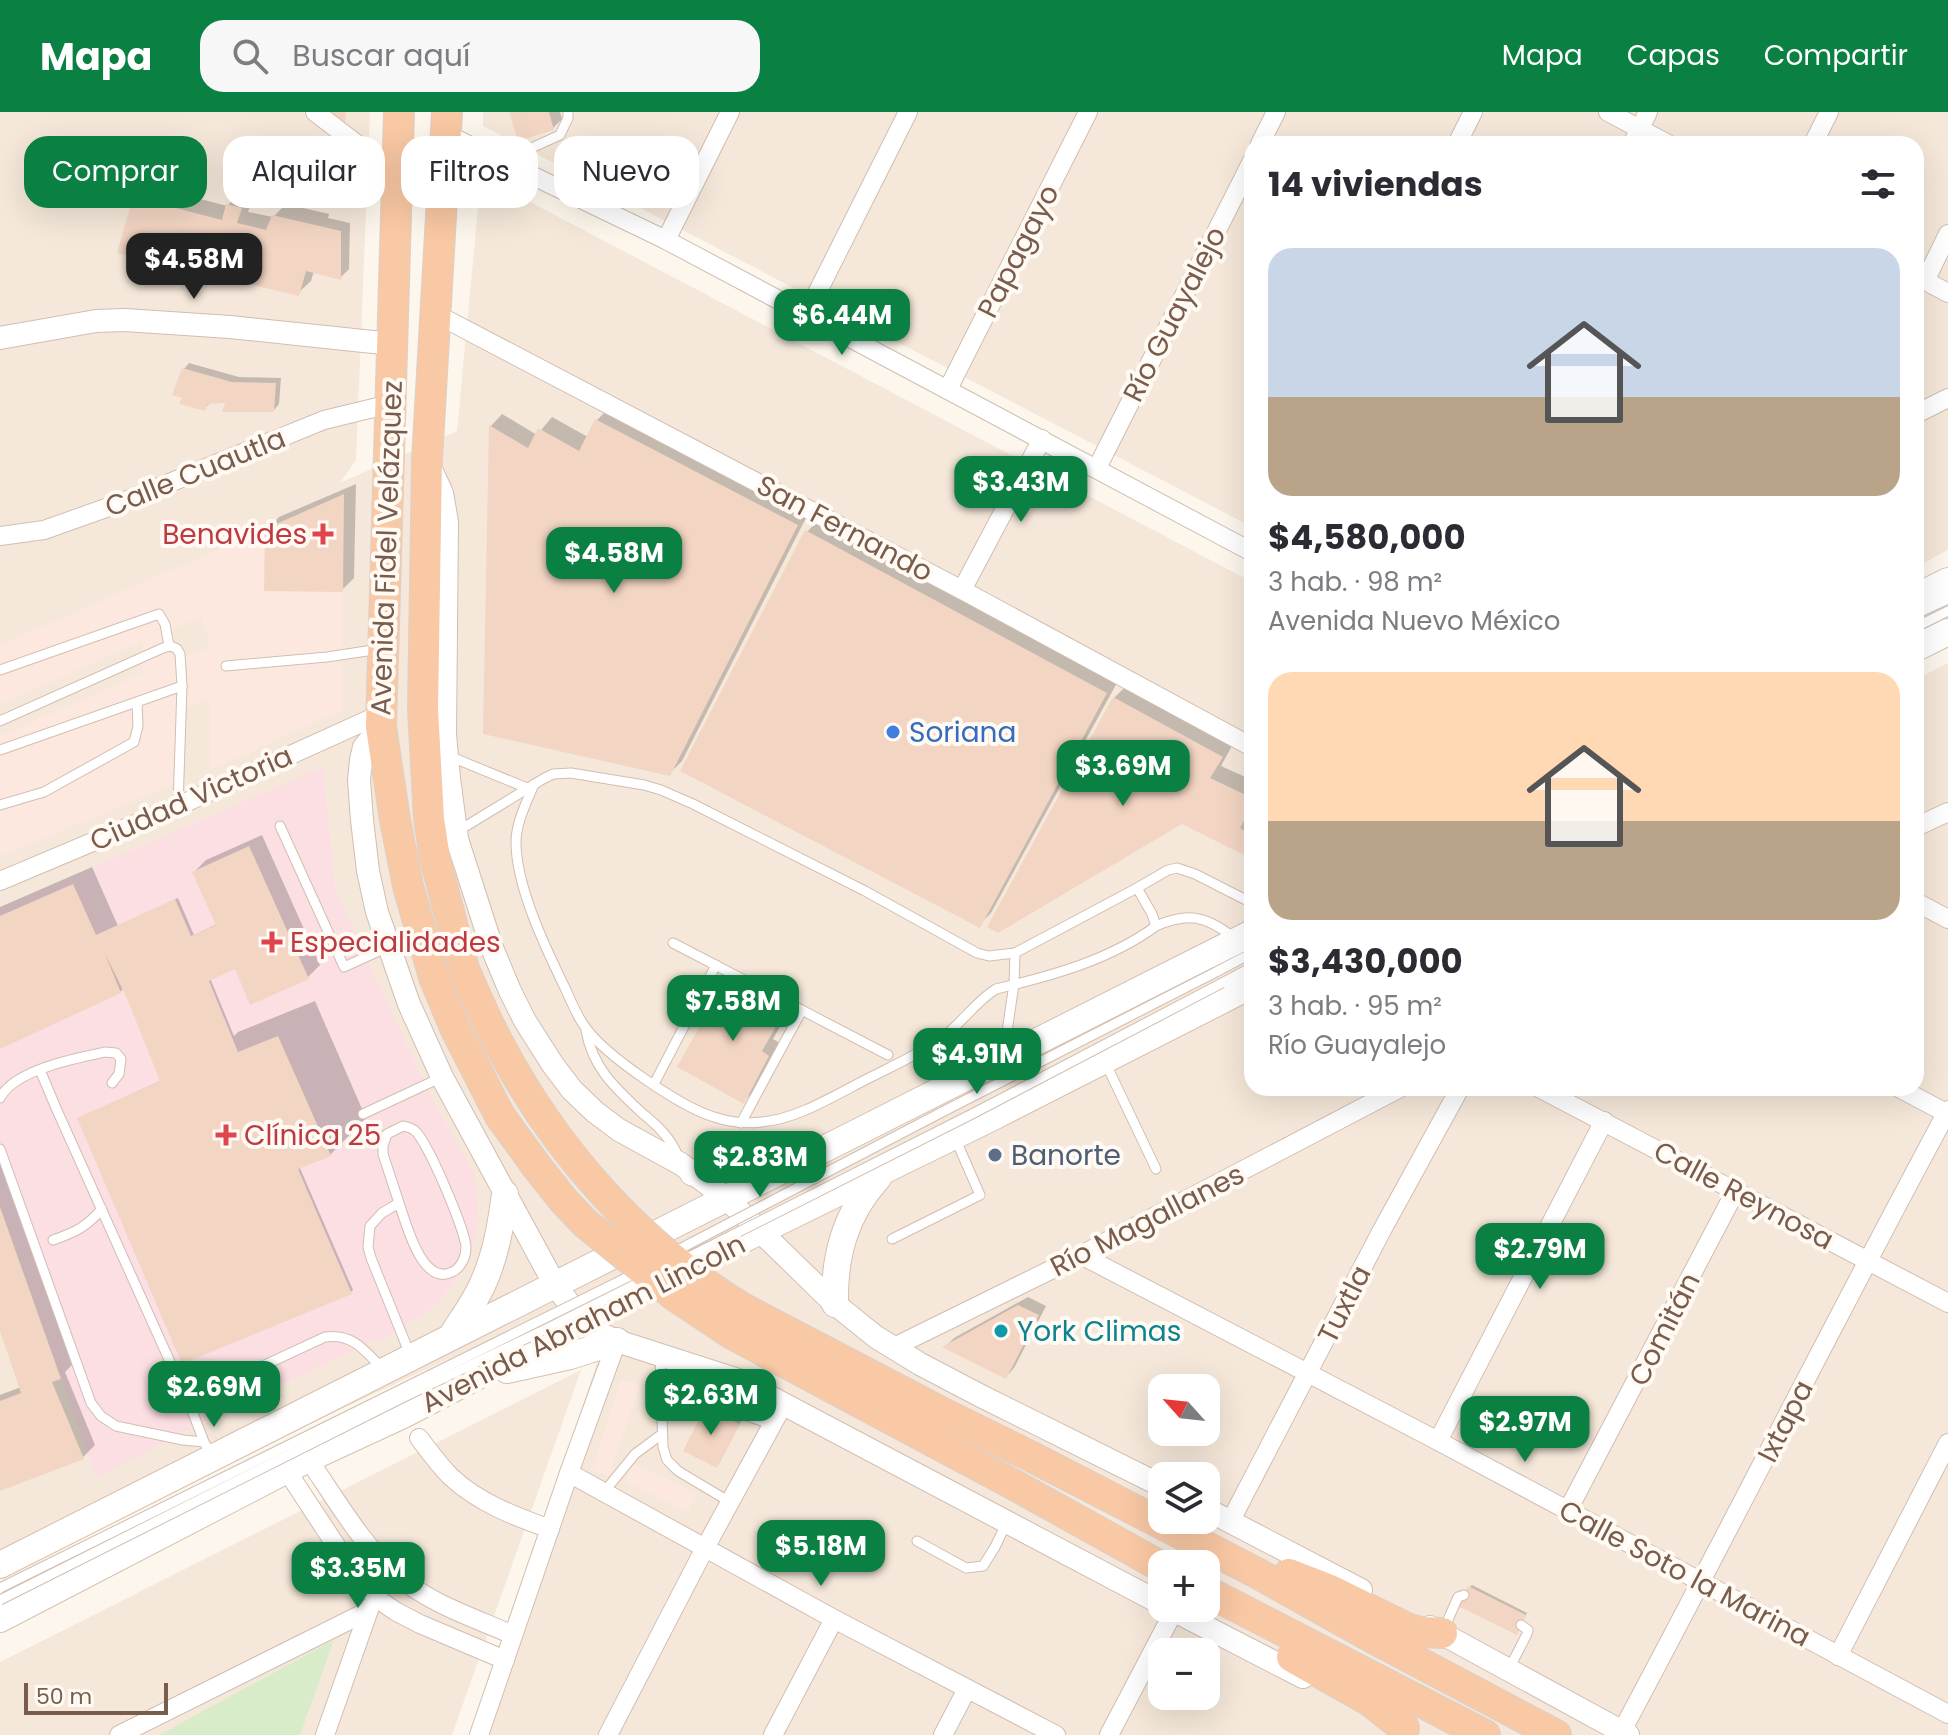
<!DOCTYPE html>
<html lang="es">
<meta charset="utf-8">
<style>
:root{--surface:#fff;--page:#f7f7f7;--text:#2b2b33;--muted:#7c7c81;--accent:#0b8043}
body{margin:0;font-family:Poppins,sans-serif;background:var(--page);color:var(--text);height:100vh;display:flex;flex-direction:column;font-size:30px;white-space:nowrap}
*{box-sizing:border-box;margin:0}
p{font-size:26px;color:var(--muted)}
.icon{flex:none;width:44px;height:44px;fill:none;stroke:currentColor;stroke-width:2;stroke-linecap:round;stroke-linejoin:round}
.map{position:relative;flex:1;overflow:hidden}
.sheet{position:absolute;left:1244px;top:24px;width:680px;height:960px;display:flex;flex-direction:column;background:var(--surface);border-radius:24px;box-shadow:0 8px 32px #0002}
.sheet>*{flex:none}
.top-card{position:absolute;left:24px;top:24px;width:760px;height:72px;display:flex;gap:16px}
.needle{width:52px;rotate:297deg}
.fabs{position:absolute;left:1148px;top:1262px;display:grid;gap:16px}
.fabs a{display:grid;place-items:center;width:72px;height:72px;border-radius:16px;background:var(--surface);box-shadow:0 8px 32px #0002;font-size:40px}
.scale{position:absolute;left:24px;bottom:20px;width:144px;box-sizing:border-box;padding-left:8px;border:4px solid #7a5c4d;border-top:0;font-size:22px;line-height:28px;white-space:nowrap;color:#7a5c4d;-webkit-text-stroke:6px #fffaf3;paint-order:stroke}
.price{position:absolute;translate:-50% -68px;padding:0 18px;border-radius:16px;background:var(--accent);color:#fff;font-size:26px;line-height:52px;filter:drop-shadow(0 2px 4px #0008)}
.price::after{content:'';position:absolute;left:50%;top:48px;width:24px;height:18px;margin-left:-12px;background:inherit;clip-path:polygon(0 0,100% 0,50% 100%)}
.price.current{background:#222;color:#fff}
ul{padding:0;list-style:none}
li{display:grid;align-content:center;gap:16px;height:424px;padding:0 24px}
li span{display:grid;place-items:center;height:248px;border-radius:24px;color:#555}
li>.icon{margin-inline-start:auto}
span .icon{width:144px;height:144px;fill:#fffc;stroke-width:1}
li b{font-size:34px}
h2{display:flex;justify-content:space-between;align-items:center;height:96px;padding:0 24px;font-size:34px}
.tag{padding:0 28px;border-radius:24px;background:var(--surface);box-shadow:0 8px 32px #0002;font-size:28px;line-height:72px}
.tag.current{background:var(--accent);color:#fff}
header{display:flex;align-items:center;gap:48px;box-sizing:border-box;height:112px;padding:0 40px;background:var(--accent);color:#fff}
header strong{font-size:38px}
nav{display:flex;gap:44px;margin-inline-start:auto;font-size:28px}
.search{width:560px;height:72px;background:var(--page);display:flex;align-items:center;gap:20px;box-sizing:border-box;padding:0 28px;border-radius:24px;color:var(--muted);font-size:30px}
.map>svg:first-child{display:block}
.residential{fill:#f5e8da;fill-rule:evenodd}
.commercial{fill:#fde8e0;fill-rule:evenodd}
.medical{fill:#fbdfe3}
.green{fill:#d8ecc9}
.shadow{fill:#0003}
.building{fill:#f3d5c3}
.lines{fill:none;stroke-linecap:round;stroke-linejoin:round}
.service-casing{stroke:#d1beb0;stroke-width:11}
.minor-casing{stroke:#d1beb0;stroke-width:20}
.tertiary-casing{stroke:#d1beb0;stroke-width:24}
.secondary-casing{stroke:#d6c0b0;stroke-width:28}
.trunk-casing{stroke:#dad1cd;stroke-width:32}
.service{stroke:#fff;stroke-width:9}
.minor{stroke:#fff;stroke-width:18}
.tertiary{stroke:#fff;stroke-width:22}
.secondary{stroke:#fff;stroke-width:26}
.trunk{stroke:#f9c8a4;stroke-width:30}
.service-bridge-casing{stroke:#d1beb0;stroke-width:11;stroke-linecap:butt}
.trunk-bridge-casing{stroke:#dad1cd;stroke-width:32;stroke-linecap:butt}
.service-bridge{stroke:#fff;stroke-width:9}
.trunk-bridge{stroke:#f9c8a4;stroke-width:30}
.health-dot{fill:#e0444e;stroke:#fffaf3;stroke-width:3}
.shop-dot{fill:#3f7fe0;stroke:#fffaf3;stroke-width:3}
.service-dot{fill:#5c6f8a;stroke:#fffaf3;stroke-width:3}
.culture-dot{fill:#0f9aa8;stroke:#fffaf3;stroke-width:3}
.labels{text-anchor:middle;stroke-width:8;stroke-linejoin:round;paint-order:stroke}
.street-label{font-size:28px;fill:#7a5c4d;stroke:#fffaf3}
.health-label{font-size:28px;fill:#be3a42;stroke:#fffaf3;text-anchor:start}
.shop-label{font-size:28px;fill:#366cbe;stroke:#fffaf3;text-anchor:start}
.service-label{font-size:28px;fill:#4e5e75;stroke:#fffaf3;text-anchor:start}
.culture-label{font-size:28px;fill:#0d838f;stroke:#fffaf3;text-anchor:start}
</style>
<header>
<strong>Mapa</strong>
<div class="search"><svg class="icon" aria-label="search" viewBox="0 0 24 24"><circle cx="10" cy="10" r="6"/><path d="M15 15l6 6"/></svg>Buscar aquí</div>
<nav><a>Mapa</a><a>Capas</a><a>Compartir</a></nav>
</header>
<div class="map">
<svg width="1948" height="1623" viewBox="0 0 1948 1623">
<rect width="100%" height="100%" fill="#fdf6ec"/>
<g class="residential">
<path d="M0,0H370L356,348L340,371L457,319L481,64L1252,470V976H1916V567L1948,551V1623H474L625,1165L0,1456ZM1162,1276H1206V1320H1162ZM1162,1364H1206V1408H1162ZM1162,1452H1206V1496H1162ZM1162,1540H1206V1584H1162Z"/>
<path d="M483,0H1948V438L1916,455V32H1252V415L483,14Z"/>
<path d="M581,1258L452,1623H0V1550Z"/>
</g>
<g class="commercial">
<path d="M265,417L264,479L343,480L342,598L209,659V587L177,597L173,673L0,744V624L143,561L142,530L0,592V533ZM200,505L208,523L209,536L174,550L173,517Z"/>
<path d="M621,1268L640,1273L609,1364L592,1358Z"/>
<path d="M634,1352L697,1381L687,1400L625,1369Z"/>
</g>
<path class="medical" d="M323,655L335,777L430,983L475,1063L479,1110L466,1155L435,1194L395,1221L374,1229L207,1308L96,1366L0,1093V796Z"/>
<path class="green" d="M334,1528L300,1623H159Z"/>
<g class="shadow">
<path d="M511,0H560L562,7L553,16Z"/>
<path d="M147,73L227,94L240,81L253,84L248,100L273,105L286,92L329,102L328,106L350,111L349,157L340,166L314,159L311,169L298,181L135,86Z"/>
<path d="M189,251L239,265L281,266L279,292L274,298L228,289L210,291L204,297L184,257Z"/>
<path d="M609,296L809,400L682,649L669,662L491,314L502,302L537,323L552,305L588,325L597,308Z"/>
<path d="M356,372L354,466L342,478L267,418L279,405Z"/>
<path d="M819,407L1118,569L991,801L979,813L807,420Z"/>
<path d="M1126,574L1233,632L1221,654L1252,668V733L1244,741L1114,586Z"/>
<path d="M262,723L320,853L308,865L235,855L210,866L234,924L238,920L315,889L366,1006L330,1043L299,1054L353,1178L350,1181L79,1006L162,968L124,876L120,880L0,935V795L92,755L118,814L178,786L194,823L217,812L194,760L206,748Z"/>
<path d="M734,865L752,874L761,866L797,884L773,927L780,931L756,977L744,989L722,877Z"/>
<path d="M0,1048L72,1253L65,1260L95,1333L83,1345L0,1377V1283L21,1275L0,1213Z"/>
<path d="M1028,1185L1046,1194L1014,1256L1006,1265L946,1234L954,1226Z"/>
<path d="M709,1294L741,1309L719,1352L707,1296Z"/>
<path d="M1472,1473L1527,1501L1518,1518L1470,1475Z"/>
</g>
<g class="building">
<path d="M331,0H346L345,11Z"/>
<path d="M509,0H549L554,18L518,29Z"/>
<path d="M133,85L222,108L226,92L242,96L237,111L266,118L272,103L341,119V168L306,159L299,184L117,141Z"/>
<path d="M182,256L232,270L276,271L274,300H222L225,291L208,292L205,299L179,292L182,286L172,283Z"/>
<path d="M595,307L798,413L670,664L483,622L489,313L528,336L538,316L579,339Z"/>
<path d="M344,382L343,480L264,479L265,417Z"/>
<path d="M805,418L1107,581L980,816L680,659Z"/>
<path d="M1113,585L1223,645L1210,666L1252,686V694L1240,716L1252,724L1244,743L1182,712L998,821L987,815Z"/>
<path d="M249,734L309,867L250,893L235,857L209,869L238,940L278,924L331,1044L298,1057L352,1182L182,1252L77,1006L160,969L126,884L105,842L121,881L0,937V804L73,772L96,823L175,787L191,824L216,813L192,760Z"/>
<path d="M721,876L742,887L747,877L786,897L762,939L769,944L744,992L677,955Z"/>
<path d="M0,1095L61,1267L52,1270L84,1347L0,1379V1289L21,1281L0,1219Z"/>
<path d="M1018,1193L1039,1203L1006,1267L942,1235Z"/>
<path d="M705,1295L740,1312L717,1356L683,1339Z"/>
<path d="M1468,1474L1526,1503L1517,1523L1458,1494Z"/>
</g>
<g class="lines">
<defs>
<g id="service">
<path d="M505,48L560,23L568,6V0"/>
<path d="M1916,502L1948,487"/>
<path d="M1916,515L1948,499"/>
<path d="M226,554L327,545L380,537"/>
<path d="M0,558L159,502L165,512L169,534"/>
<path d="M0,609L163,536L171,534L177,537L180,542L182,574L178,694"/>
<path d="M0,638L182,574"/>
<path d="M449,644L527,676"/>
<path d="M534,672C527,690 516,710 516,730C516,775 546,837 566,878C572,891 577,905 586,916C606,944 681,995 714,1005C729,1010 746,1012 762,1010C799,1007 840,980 873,964C897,952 921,941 942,926C962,911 975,890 996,877C1051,864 1110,848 1156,814L1152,802L1137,776"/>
<path d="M0,693L44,680L134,630L138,614L137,590"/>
<path d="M280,714L344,855L388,835"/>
<path d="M458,719L543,667L553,662L571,661L644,673L661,678L693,692L865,779L977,841L989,844L1015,841L1137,776L1168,758L1177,756L1195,762L1252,791"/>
<path d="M1156,814C1188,800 1206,804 1233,825"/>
<path d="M673,831L888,943"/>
<path d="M1216,860L1252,841"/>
<path d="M1222,871L1252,855"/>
<path d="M586,918C592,955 615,976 642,1001C657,1013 672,1027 678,1045"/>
<path d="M1004,940L1014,872L1015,841"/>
<path d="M1106,952L1156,1057"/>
<path d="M40,958L56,996L193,1301L204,1330L211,1342"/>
<path d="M654,972L716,853"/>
<path d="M0,986C14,958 76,946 105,940L116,941L121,947L119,962L112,971"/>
<path d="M363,1002L440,966"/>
<path d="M741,1011L802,898"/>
<path d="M0,1037L91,1291L101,1304L116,1314L183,1328L204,1330"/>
<path d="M399,1091C406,1111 422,1175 452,1160C461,1156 466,1145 466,1135C465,1118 427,1027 414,1018C410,1015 407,1015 403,1014L387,1022L383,1034V1042L399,1091L382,1101L370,1114L368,1135L371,1146L411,1245"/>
<path d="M892,1127L980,1083L955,1026"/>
<path d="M53,1128C76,1120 86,1115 102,1097"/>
<path d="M660,1244L663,1335L667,1348L678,1359L730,1390"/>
<path d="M660,1276L705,1289L773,1313"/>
<path d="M213,1277L325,1225C353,1221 365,1239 383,1257"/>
<path d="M604,1380L635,1342L662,1322"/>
<path d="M917,1429L966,1456L983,1454L995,1435L1007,1410"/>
<path d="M1444,1517L1458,1485L1464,1483"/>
<path d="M1509,1557L1527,1522L1528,1518L1521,1513"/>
</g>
<g id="minor">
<path d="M315,0L397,63"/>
<path d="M1608,0L1668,32"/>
<path d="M446,22L666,128L1252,440"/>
<path d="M1260,32L1276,0"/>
<path d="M1457,32L1473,0"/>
<path d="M1632,32L1648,0"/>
<path d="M1813,32L1829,0"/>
<path d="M666,128L730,0"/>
<path d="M1916,164L1948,181"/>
<path d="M1925,169L1948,122"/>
<path d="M436,202L962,478L1252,635"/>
<path d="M806,203L908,0"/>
<path d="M948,277L1088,0"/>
<path d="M1916,302L1948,286"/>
<path d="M1097,356L1252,49"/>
<path d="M0,424L44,418L120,391L324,308L390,292"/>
<path d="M962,478L1042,327"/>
<path d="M1916,715L1948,700"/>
<path d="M0,769L178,694L381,602"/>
<path d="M1916,790L1948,807"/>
<path d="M1539,976L1948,1191"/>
<path d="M1899,976L1948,1002"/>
<path d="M1081,1143L1438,1329L1948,1602"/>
<path d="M892,1236L1081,1143L1400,976"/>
<path d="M419,1326C429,1339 439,1353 451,1365C479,1391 514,1404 550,1417"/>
<path d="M1438,1329L1604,1009"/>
<path d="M308,1347C335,1385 362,1434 398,1464C430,1492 475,1506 513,1523"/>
<path d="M287,1359L356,1464L375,1485L395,1499L420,1512L505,1548"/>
<path d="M569,1361L834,1507L1056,1623"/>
<path d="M1568,1398L1736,1078"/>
<path d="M1230,1410L1382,1118L1460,976"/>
<path d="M1838,1544L1948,1331"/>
<path d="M1622,1619C1732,1413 1837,1204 1948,998"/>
<path d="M119,1623L368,1499"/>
<path d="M325,1623L370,1495"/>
<path d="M479,1623L569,1361L617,1229"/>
<path d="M608,1623L705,1436L784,1291"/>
<path d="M773,1623L834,1507"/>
<path d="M943,1623L967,1577"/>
<path d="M1109,1623L1174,1499"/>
</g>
<g id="tertiary">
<path d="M0,226L96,209L125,208L230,215L392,232"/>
<path d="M430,355L442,381L447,410L445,622L449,666L457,727L492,836L510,879L525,909L553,953L572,978L595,1000L619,1018L681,1052L726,1086L835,1192L876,1225L920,1252L981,1284L1162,1374"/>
<path d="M381,615L364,635L361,648L359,668L362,708L368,759L377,800L409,892L442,965L555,1173L581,1207L599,1221L617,1229L738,1268L1162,1492"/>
<path d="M1206,1397L1361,1478"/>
<path d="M1169,1496L1303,1565"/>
<path d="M1430,1515L1628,1623"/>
</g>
<g id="secondary">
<path d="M1916,485L1948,469"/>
<path d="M1916,536L1948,520"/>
<path d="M693,1061L787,1049"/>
<path d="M835,1192C834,1144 845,1102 878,1066"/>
<path d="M451,1225C462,1207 476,1189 484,1169C496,1142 501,1112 505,1082"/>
<path d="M507,1258L570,1244L617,1229"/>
<path d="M0,1453L1252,821"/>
<path d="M0,1507L308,1347L403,1303L476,1265L581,1207L993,1005L1252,873"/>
</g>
<g id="trunk">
<path d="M399,0L381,615L395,708L408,774L434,865"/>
<path d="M447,0L427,348L423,597L429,707L435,747L464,857"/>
<path d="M1034,1346L1255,1460L1373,1526L1556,1623"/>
<path d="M1018,1375L1162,1455"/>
<path d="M1289,1462L1330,1478L1409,1517L1420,1520L1442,1521"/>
<path d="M1206,1479L1485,1623"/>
<path d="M1292,1545L1370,1589L1404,1616"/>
</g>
</defs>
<use href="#service" class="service-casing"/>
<use href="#minor" class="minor-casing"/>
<use href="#tertiary" class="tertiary-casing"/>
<use href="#secondary" class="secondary-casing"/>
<use href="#trunk" class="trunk-casing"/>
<use href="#service" class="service"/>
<use href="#minor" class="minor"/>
<use href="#tertiary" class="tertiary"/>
<use href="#secondary" class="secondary"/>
<use href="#trunk" class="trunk"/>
<defs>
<g id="service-bridge">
<path d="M672,1141L946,998L1216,860"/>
<path d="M685,1147L976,1000L1222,871"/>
<path d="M0,1476L638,1160"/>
<path d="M0,1488L404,1285L544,1218L646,1167"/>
</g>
<g id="trunk-bridge">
<path d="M464,857C475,882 485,906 498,930C555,1039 640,1135 746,1198L937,1298L1034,1346"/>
<path d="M434,865L455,916L500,1004L537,1055L564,1089L585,1111L675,1184L732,1222L1018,1375"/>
</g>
</defs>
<use href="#service-bridge" class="service-bridge-casing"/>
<use href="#trunk-bridge" class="trunk-bridge-casing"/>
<use href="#service-bridge" class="service-bridge"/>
<use href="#trunk-bridge" class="trunk-bridge"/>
</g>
<g class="health-dot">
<path d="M319 410h8v8h8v8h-8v8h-8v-8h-8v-8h8z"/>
<path d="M268 818h8v8h8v8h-8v8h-8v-8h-8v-8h8z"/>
<path d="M222 1011h8v8h8v8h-8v8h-8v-8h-8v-8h8z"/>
</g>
<circle class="shop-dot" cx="893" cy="620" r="8"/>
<circle class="service-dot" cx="995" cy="1043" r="8"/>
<circle class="culture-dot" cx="1001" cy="1219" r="8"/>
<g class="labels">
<g class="street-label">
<text transform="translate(1018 139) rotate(-63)" y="10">Papagayo</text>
<text transform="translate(1174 202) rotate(-63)" y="10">Río Guayalejo</text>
<text transform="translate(195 360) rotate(-22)" y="10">Calle Cuautla</text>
<text transform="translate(845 416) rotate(28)" y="10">San Fernando</text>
<text transform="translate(386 436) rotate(-88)" y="10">Avenida Fidel Velázquez</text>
<text transform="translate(191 686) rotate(-24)" y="10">Ciudad Victoria</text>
<text transform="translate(1744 1083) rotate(28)" y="10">Calle Reynosa</text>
<text transform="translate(1147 1108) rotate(-27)" y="10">Río Magallanes</text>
<text transform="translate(1344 1192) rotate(-63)" y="10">Tuxtla</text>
<text transform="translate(583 1211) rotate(-27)" y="10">Avenida Abraham Lincoln</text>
<text transform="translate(1664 1217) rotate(-63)" y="10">Comitán</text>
<text transform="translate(1785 1309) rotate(-63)" y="10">Ixtapa</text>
<text transform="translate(1685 1461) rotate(28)" y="10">Calle Soto la Marina</text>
</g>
<g class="health-label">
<text x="307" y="432" text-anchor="end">Benavides</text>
<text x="290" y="840">Especialidades</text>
<text x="244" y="1033">Clínica 25</text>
</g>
<g class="shop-label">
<text x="909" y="630">Soriana</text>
</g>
<g class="service-label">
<text x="1011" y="1053">Banorte</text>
</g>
<g class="culture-label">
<text x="1017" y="1229">York Climas</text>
</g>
</g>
</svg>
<div class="fabs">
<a><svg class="needle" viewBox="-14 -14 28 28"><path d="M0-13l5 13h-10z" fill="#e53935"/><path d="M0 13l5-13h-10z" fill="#7c7c81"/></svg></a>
<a><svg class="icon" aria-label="layers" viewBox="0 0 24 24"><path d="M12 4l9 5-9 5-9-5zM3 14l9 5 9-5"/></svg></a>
<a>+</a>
<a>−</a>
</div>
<div class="scale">50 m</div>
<b class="price current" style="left:194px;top:189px">$4.58M</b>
<b class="price" style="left:842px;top:245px">$6.44M</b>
<b class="price" style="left:1021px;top:412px">$3.43M</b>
<b class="price" style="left:614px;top:483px">$4.58M</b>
<b class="price" style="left:1123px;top:696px">$3.69M</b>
<b class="price" style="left:733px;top:931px">$7.58M</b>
<b class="price" style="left:977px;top:984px">$4.91M</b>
<b class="price" style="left:760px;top:1087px">$2.83M</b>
<b class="price" style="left:1540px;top:1179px">$2.79M</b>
<b class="price" style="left:214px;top:1317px">$2.69M</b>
<b class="price" style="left:711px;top:1325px">$2.63M</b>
<b class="price" style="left:1525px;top:1352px">$2.97M</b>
<b class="price" style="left:821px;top:1476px">$5.18M</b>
<b class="price" style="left:358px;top:1498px">$3.35M</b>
<div class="top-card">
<a class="tag current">Comprar</a>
<a class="tag">Alquilar</a>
<a class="tag">Filtros</a>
<a class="tag">Nuevo</a>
</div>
<section class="sheet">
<h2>14 viviendas<svg class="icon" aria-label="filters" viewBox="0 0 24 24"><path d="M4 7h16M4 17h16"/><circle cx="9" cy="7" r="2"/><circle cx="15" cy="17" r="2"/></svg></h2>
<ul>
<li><span style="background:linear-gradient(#c9d6e8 60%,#b9a48a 0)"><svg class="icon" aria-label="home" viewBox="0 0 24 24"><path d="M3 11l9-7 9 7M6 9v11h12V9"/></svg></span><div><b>$4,580,000</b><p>3 hab. · 98 m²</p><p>Avenida Nuevo México</p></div></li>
<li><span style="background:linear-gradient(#ffd9b3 60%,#b9a48a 0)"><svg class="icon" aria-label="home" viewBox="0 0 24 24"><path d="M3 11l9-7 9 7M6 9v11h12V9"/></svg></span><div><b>$3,430,000</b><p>3 hab. · 95 m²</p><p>Río Guayalejo</p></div></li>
</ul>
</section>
</div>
